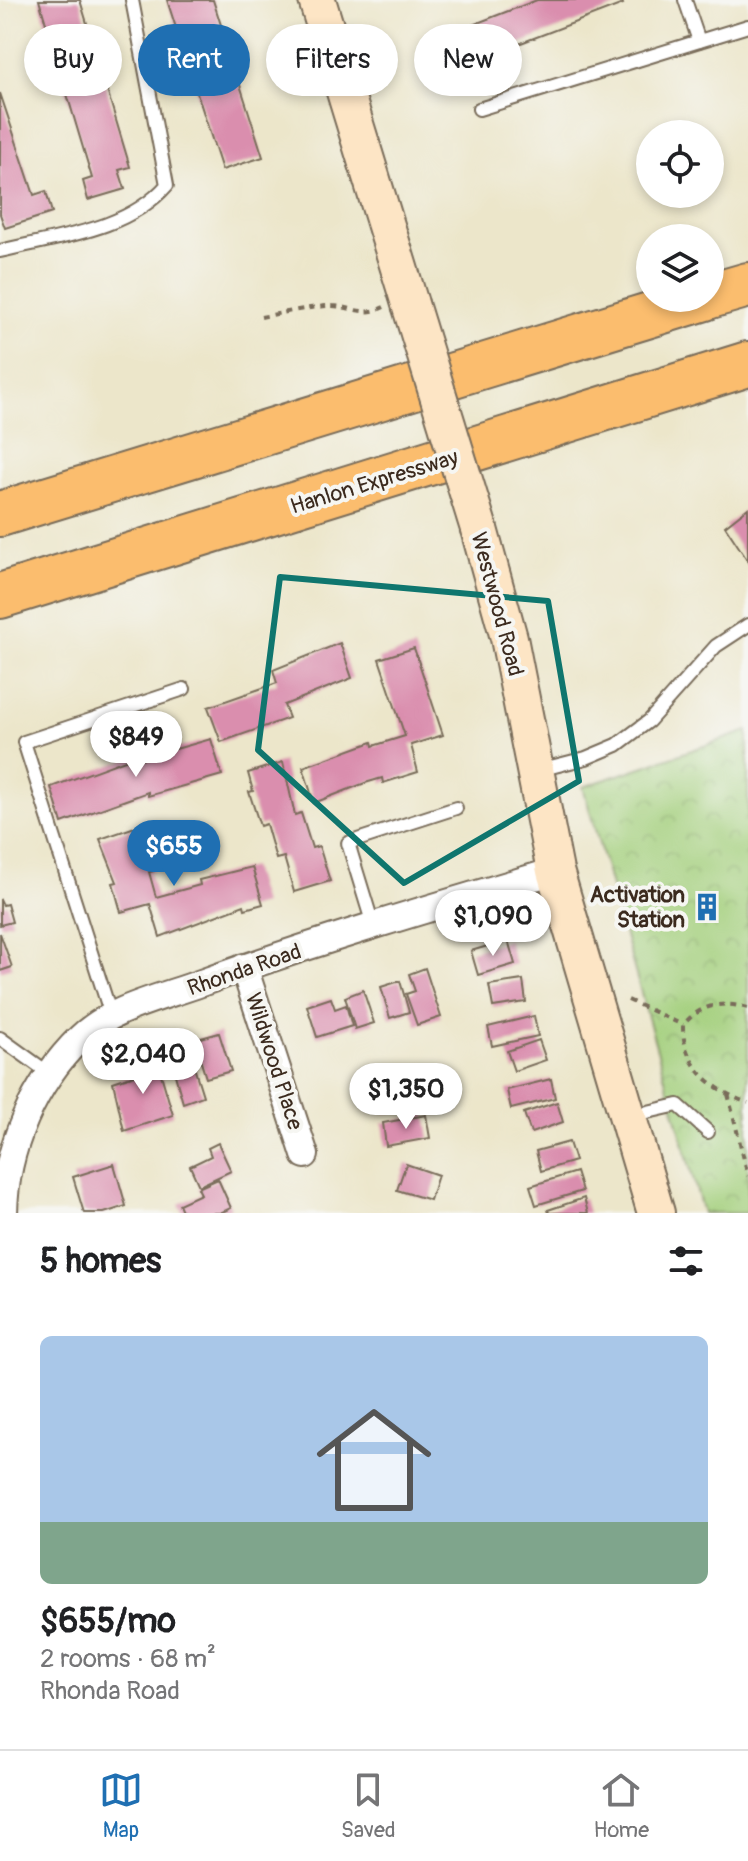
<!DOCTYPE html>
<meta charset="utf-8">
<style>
:root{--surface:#fff;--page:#f2f2f2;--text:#202124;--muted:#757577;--line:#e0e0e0;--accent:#1f6fb2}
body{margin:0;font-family:Pangolin,sans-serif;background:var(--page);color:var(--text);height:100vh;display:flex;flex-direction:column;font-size:30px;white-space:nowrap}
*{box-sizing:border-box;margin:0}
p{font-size:26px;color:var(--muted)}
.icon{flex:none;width:44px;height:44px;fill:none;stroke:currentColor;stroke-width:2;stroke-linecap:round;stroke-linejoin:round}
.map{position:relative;height:1213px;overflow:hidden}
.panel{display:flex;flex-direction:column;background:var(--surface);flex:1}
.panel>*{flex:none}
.banner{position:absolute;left:24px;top:24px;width:700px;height:72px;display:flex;gap:16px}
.buttons{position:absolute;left:636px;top:120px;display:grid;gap:16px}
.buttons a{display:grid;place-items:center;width:88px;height:88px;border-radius:50%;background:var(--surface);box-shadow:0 4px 12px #0003;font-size:40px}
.price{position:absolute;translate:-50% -68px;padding:0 18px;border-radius:28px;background:#fff;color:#222;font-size:26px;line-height:52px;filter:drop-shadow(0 2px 4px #0008)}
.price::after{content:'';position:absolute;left:50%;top:48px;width:24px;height:18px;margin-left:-12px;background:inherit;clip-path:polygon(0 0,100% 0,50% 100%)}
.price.on{background:var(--accent);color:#fff}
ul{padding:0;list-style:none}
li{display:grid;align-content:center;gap:16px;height:424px;padding:0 40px}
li+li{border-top:2px solid var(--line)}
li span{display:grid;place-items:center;height:248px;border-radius:12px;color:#555}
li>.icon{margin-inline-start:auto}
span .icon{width:144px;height:144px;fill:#fffc;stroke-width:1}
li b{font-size:34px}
h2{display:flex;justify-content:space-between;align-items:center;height:96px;padding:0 40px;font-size:34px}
.chip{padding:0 28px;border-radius:36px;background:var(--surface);box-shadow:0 4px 12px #0003;font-size:28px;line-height:72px}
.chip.on{background:var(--accent);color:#fff}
.tab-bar{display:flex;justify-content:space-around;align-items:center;height:112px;border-top:2px solid var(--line);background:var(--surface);font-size:22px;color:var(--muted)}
.tab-bar a{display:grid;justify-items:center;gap:4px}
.tab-bar .on{color:var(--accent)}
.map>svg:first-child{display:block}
.park{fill:url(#park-crowns);stroke:#6f7c4d;stroke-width:2}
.building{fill:#da8eae}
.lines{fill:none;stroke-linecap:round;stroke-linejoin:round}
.lane-casing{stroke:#796c5a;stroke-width:16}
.street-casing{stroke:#796c5a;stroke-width:30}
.secondary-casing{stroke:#796c5a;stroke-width:40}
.highway-casing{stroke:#796c5a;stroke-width:48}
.path{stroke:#796c5a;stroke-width:4;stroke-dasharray:6 6;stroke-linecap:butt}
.lane{stroke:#fff;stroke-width:12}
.street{stroke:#fff;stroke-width:26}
.secondary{stroke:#fde5c5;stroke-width:36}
.highway{stroke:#fbbd6e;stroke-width:44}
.secondary-bridge-casing{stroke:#796c5a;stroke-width:40;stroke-linecap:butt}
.secondary-bridge{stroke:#fde5c5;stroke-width:36}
.marked{fill:none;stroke:#0f766e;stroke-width:6;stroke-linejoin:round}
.labels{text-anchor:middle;stroke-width:8;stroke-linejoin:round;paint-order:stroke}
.street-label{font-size:22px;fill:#3b2a1e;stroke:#f6f6f2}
.poi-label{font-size:22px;font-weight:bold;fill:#3b2a1e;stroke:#f6f6f2;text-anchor:end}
</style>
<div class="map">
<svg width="748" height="1213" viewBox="0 0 748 1213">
<defs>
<pattern id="park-crowns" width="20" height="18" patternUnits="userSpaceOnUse" patternTransform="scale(2)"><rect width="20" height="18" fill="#a3cf7c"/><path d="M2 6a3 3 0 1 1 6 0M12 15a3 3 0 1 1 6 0" fill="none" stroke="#8db26b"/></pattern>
</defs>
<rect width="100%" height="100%" fill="#f6f6f2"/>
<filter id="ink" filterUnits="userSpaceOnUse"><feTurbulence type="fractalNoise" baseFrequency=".0125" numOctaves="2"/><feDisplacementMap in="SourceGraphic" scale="16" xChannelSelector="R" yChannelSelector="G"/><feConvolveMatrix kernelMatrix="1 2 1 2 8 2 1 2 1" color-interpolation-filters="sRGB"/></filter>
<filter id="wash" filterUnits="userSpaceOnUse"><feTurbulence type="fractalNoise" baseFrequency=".006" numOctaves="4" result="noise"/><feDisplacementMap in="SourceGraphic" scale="32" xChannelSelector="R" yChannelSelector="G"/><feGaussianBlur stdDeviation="1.8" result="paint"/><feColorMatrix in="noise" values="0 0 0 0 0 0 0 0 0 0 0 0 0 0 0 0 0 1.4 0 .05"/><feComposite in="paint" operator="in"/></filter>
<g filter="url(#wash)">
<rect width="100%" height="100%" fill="#ece6ca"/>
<path class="park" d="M748,731V1213H703L583,787Z"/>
<g id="blocks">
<g class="building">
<path d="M39,0H80L130,167L119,170L125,189L88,200L83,181L92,178Z"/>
<path d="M167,0H213L263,157L222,170Z"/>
<path d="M537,0H621L623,4L453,69L441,37Z"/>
<path d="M0,93L34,195L46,191L52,213L5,228L0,214Z"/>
<path d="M748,508V561L725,526Z"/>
<path d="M340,643L352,678L284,705L289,718L221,742L208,707L277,683L273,670Z"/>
<path d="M414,648L443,735L411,745L418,772L383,783L382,778L365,783L314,803L303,767L372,742L373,746L405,736L379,659Z"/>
<path d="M211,739L222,775L148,796V792L62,823L51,787L136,756L137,760Z"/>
<path d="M283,762L295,815L301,813L312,848L319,846L330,881L294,892L284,857L276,859L266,824L260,826L249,792L253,791L248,773Z"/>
<path d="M135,827L153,871L149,872L156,897L200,885L199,880L252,867L263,904L245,909L244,905L160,937L150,904L121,912L113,883L117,882L100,839Z"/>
<path d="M0,899L3,905L7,904L12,922L0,925Z"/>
<path d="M0,933L12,967L0,971Z"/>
<path d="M508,940L515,964L478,975L471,951Z"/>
<path d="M425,968L441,1017L417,1025L406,994L415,991L409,974Z"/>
<path d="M523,980L526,1002L493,1007L489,985Z"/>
<path d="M400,981L409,1012L390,1018L381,987Z"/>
<path d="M363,990L374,1023L355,1029L345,997Z"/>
<path d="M331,998L335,1009L346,1005L352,1026L317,1037L307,1006Z"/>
<path d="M534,1016L538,1036L492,1046L488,1027Z"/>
<path d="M219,1033L231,1071L206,1078L194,1040Z"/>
<path d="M539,1040L546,1060L514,1071L507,1051Z"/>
<path d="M189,1051L203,1096L183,1103L170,1057Z"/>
<path d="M155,1054L173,1115L124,1131L113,1082L144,1072L140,1058Z"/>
<path d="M551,1079L555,1098L511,1109L507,1090Z"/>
<path d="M425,1083L429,1105L385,1113L381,1091Z"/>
<path d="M557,1102L563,1122L531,1133L524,1113Z"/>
<path d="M426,1115L430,1138L386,1146L383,1123Z"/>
<path d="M569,1142L575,1161L541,1171L536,1151Z"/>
<path d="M218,1143L231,1171L199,1186L190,1166L211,1156L208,1148Z"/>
<path d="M114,1164L126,1206L104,1213H84L73,1177Z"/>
<path d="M406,1164L438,1175L430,1200L397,1190Z"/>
<path d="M576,1172L582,1191L536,1205L530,1186Z"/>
<path d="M218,1179L231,1208L220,1213H183L179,1204L201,1194L198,1188Z"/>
<path d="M584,1198L588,1213H549L548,1210Z"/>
</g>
</g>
</g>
<g filter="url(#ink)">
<use href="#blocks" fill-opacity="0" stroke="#796c5a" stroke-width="2"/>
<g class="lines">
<defs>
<g id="lane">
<path d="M685,0L699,41"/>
<path d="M479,109L748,26"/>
<path d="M0,251C57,237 127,231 167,185L132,0"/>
<path d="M539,770L586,758L617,745L649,721L716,646L748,625"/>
<path d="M373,925L348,843L456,808"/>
<path d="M111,1015L24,742L184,689"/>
<path d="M0,1038L50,1074"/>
<path d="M630,1116L678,1105L708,1132"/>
</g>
<g id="street">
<path d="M244,967L305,1155"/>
<path d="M4,1213C5,1149 34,1083 80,1038C111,1008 160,998 201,983C317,941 436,906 555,871"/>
</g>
<g id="secondary">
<path d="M317,0L410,304"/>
<path d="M479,529L509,638L555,871L656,1213"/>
</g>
<g id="highway">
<path d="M710,296L748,285"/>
<path d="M0,514L705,298"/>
<path d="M0,596L748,364"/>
</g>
</defs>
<use href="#lane" class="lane-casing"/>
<use href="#street" class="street-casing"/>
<use href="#secondary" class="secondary-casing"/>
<use href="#highway" class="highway-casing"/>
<g class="path">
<path d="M261,317C277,314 320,305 333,306C353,307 364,317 384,307"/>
<path d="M628,1000L683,1025"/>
<path d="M748,1008C722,1001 701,1004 683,1025C682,1066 713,1090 748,1103"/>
<path d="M728,1094L748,1176"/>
</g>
<use href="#lane" class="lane"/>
<use href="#street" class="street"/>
<use href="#secondary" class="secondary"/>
<use href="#highway" class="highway"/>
<defs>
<path id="secondary-bridge" d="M410,304L479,529"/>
</defs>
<use href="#secondary-bridge" class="secondary-bridge-casing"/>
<use href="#secondary-bridge" class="secondary-bridge"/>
</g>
</g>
<path class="marked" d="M280,577L548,601L579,781L404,883L258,750Z"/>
<defs>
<symbol id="building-bare" viewBox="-9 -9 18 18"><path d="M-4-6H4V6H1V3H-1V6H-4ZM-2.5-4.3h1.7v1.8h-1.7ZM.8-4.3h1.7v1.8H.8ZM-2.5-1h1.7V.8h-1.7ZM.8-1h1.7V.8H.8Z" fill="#1f6fb2" stroke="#f6f6f2" stroke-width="2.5" paint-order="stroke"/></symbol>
</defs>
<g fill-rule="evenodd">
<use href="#building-bare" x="687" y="887" width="40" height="40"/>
</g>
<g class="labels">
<g class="street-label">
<text transform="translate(374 481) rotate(-17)" y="8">Hanlon Expressway</text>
<text transform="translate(498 604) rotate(75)" y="8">Westwood Road</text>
<text transform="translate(244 969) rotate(-19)" y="8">Rhonda Road</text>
<text transform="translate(275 1061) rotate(72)" y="8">Wildwood Place</text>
</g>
<g class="poi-label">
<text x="685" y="902">Activation<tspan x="685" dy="25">Station</tspan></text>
</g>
</g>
</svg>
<div class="buttons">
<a><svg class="icon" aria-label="locate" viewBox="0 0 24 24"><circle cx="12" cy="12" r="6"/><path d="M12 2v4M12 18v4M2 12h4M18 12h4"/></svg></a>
<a><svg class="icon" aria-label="layers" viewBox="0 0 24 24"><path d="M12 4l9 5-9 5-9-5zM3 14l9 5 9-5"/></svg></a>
</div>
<b class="price" style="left:136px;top:779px">$849</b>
<b class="price on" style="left:174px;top:888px">$655</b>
<b class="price" style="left:493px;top:958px">$1,090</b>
<b class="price" style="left:143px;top:1096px">$2,040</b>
<b class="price" style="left:406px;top:1131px">$1,350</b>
<div class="banner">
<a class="chip">Buy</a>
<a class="chip on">Rent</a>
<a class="chip">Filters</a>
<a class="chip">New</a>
</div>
</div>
<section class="panel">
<h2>5 homes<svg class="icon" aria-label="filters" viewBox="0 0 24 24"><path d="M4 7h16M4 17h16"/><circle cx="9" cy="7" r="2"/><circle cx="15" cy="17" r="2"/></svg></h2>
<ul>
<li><span style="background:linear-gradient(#a9c7e8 75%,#7fa58c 0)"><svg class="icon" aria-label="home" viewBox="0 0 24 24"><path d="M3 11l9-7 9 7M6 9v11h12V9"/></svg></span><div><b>$655/mo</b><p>2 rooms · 68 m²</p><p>Rhonda Road</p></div></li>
</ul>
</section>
<nav class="tab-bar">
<a class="on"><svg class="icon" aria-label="map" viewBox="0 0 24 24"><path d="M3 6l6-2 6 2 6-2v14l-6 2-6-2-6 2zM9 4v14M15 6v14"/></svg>Map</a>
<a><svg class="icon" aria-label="saved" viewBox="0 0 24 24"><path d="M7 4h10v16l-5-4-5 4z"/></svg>Saved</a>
<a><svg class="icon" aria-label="home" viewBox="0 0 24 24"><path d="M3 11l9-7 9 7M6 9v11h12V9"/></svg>Home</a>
</nav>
